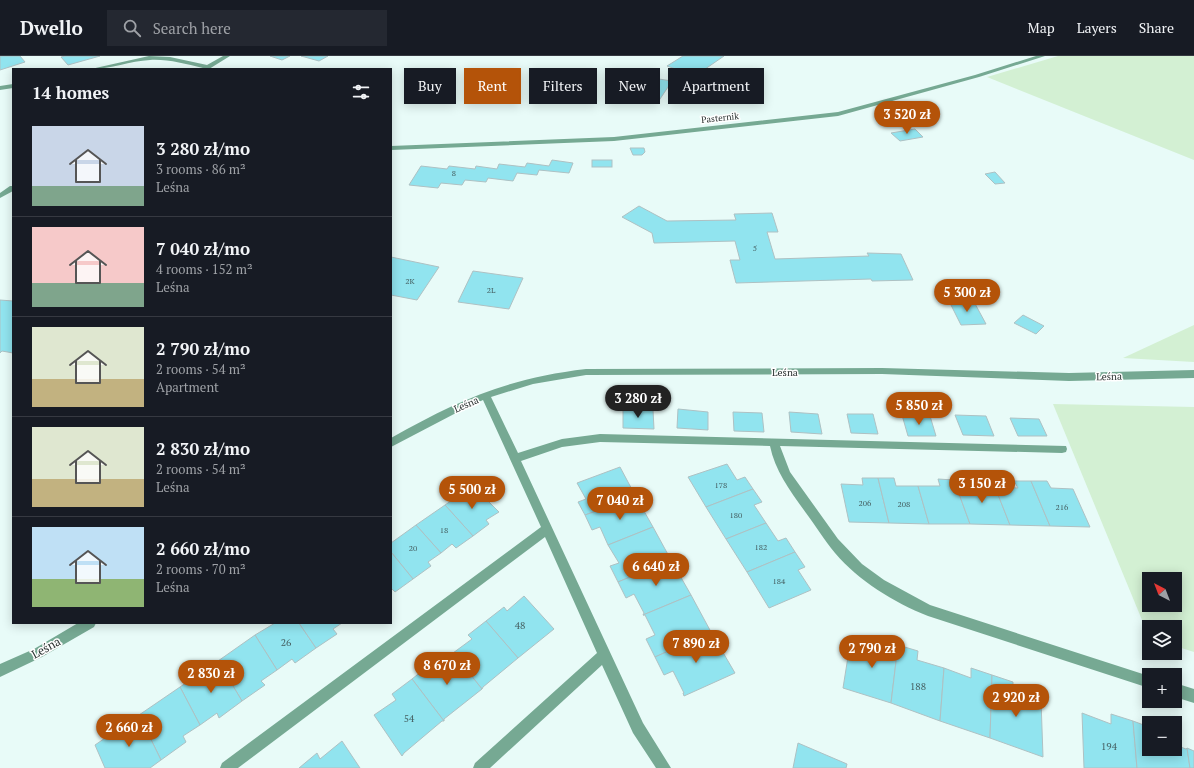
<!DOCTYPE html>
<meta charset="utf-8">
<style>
:root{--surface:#171b24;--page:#242831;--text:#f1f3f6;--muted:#9ea1a6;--line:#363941;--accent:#b45309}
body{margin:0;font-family:"PT Serif",serif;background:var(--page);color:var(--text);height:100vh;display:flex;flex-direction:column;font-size:15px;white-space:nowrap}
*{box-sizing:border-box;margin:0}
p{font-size:13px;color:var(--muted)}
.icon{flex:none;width:22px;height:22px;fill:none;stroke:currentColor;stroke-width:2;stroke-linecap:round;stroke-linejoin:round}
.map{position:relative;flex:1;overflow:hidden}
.details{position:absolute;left:12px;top:12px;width:380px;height:556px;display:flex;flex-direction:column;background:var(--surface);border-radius:0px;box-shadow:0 2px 10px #0003}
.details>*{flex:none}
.banner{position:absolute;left:404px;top:12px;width:380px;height:36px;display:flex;gap:8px}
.needle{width:26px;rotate:318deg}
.controls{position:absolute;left:1142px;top:516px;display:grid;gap:8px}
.controls a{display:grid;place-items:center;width:40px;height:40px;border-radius:0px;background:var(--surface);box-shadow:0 2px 10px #0003;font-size:20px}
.price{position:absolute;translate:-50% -34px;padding:0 9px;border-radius:14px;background:var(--accent);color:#fff;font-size:13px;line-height:26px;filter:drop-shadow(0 1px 2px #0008)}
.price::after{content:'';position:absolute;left:50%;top:24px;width:12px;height:9px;margin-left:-6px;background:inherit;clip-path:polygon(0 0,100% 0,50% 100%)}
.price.current{background:#222;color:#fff}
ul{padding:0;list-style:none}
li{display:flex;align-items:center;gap:12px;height:100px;padding:0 20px}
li+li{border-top:1px solid var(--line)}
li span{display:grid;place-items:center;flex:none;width:112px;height:80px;border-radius:0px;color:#555}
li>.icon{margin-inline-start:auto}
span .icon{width:48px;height:48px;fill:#fffc;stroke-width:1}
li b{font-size:17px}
h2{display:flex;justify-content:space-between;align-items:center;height:48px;padding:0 20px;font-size:17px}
.tag{padding:0 14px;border-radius:0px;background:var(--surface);box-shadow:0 2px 10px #0003;font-size:14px;line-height:36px}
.tag.current{background:var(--accent);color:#fff}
header{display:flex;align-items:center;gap:24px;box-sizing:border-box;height:56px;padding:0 20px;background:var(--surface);border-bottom:1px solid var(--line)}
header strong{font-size:19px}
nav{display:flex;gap:22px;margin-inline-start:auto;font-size:14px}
.search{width:280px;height:36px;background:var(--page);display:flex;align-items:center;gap:10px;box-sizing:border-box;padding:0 14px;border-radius:0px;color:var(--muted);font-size:15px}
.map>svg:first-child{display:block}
.green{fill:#d3f0d3;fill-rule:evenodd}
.building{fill:#91e4ef;stroke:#aec1c3}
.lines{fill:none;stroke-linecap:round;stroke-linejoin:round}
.minor{fill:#76a993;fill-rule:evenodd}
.labels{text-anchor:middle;stroke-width:3;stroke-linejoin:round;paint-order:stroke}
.number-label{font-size:8px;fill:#455f61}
.far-street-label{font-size:9px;fill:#2c3332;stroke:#fff}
.street-label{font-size:10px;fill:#2c3332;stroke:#fff}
.near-number-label{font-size:10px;fill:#455f61}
.near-street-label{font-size:12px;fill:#2c3332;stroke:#fff}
</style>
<header>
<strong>Dwello</strong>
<div class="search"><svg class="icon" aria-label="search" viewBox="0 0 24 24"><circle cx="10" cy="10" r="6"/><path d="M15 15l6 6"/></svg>Search here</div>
<nav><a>Map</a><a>Layers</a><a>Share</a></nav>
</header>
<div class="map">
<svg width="1194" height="712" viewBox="0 0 1194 712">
<rect width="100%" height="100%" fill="#e8fbf8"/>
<g class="green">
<path d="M1058,0H1194V104L987,21Z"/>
<path d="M1194,269V306L1123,302Z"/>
<path d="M1053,348L1194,351V596L1175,590V571H1149V581ZM1149,523H1175V549H1149Z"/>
</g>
<g class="building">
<path d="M0,0H20L25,6L0,14Z"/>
<path d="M65,0H100L68,9L61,1Z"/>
<path d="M270,0H290L282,4Z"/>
<path d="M301,0H328L319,5Z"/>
<path d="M683,0H724L695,20L667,10Z"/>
<path d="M652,22L672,25L658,46L637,42Z"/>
<path d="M915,73L923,81L900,85L891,77Z"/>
<path d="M630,92H644L645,96L642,99H633Z"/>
<path d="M552,104L573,107L569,117L539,114L537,119L517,117L513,125L488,122L486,126L465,124L462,129L441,127L438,132L409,129L421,110L447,113L449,110L475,113L476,110L497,113L499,108L525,111L527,107L549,110Z"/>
<rect x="592" y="104" width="20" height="7"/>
<path d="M995,116L1005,127L995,128L985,118Z"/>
<path d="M639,150L667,165L736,164L734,158L772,157L778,176H767L775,203L869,200L867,197L901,198L913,224L872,225L871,223L736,227L730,204H740L735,185L654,187L652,177L622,161Z"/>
<path d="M391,201L439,211L417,244L391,239Z"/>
<path d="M473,215L523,222L509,253L458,246Z"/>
<path d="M0,244L13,245V297L2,295L0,297Z"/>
<path d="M973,244L986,268L961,269L949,245Z"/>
<path d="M1023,259L1044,270L1036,278L1014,267Z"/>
<path d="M678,353L708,356V374L677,372Z"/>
<path d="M623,354H653L654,373L623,372Z"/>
<path d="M733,356L762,357L764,376L734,375Z"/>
<path d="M789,356L818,358L822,378L791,376Z"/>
<path d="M847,358H873L878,378L851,377Z"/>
<path d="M902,359L930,360L936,380H908Z"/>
<path d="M955,359L986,360L994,380L963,379Z"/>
<path d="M1010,362L1039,363L1047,380H1018Z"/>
<path d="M727,408L737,424L745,421L753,433L706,451L688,421Z"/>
<path d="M620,411L636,441L585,459L578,446L586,443L577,427Z"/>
<path d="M862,422H878L889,467L849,466L841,428L863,429Z"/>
<path d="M878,422H894L896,430H918L929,468L889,467Z"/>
<path d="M938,423L954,424L970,468H929L918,430H940Z"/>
<path d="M954,424H970L973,431H995L1010,469L970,468Z"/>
<path d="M1014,425H1031L1050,470L1010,469L995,431L1018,432Z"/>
<path d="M1031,425H1047L1051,432L1073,433L1090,471L1050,470Z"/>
<path d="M473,430L499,456L486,464L489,468L473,480L445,449Z"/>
<path d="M753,433L762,446L754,449L766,467L726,483L706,451Z"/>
<path d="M636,441L653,471L608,489L600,471L592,474L585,459Z"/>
<path d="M445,449L473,480L456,492L452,488L441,497L416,469Z"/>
<path d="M766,467L778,485L786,482L795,496L747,516L726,483Z"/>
<path d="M416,469L441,497L428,506L431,510L413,523L391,496V487Z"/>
<path d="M653,471L671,504L618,526L610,510L619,507L608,489Z"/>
<path d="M391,496L413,523L395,536L391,532Z"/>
<path d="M795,496L805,511L798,514L811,534L769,552L747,516Z"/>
<path d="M671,504L691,539L643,559L644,557L634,538L626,542L618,526Z"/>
<path d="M691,539L711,576L655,601L646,583L655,579L645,559H643Z"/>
<path d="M524,540L554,573L518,602L486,565L504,551L507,555Z"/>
<path d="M486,565L518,602L483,631L482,633L453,597L472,583L468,579Z"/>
<path d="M275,567H299L316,592L295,607L292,603L277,614L255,579Z"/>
<path d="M299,567H342L333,573L337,578L316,592Z"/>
<path d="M711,576L735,617L684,640L683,637H684L673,615L664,619L655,601Z"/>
<path d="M255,579L277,614L261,625L265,629L242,645L218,605Z"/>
<path d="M851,582L877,591L878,582L898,589L891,647L843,632Z"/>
<path d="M898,589L918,595L917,604L944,612L940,665L891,647Z"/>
<path d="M453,597L482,633L444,663V665L412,623L432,607L435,612Z"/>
<path d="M218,605L242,645L219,662L217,657L200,669L180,631Z"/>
<path d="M944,612L971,622V612L992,619L990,682L940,665Z"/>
<path d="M992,619L1013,626V636L1041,644L1043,701L990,682Z"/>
<path d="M412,623L444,665H442L404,697L402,700L374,659L396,644L392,638Z"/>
<path d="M180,631L200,669L183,680L186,686L161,704L139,659Z"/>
<path d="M1082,657L1111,668V658L1133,665L1137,712H1084Z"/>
<path d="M139,659L161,704L150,712H105L95,689Z"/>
<path d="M1133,665L1149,671V693H1175V689L1186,693L1187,692L1190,712H1137Z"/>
<path d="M342,685L360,712H299L317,697L320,703Z"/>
<path d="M798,687L847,708L846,712H793Z"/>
<path d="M1187,692L1194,695V712H1190Z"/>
</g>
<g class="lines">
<g class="minor">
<path d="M149,0L170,1L207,9L223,0H230L209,13H202L203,12C185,8 168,3 150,4C130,5 111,13 91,13Z"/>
<path d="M1036,0H1045L979,21L838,60L614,85L391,94V90L614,81L838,56L975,19Z"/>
<path d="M13,28V32L0,34V30Z"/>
<path d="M10,130H13V135L0,142V137Z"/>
<path d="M882,312L1069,317L1194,314V322L1069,325L882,318L586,319L533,328L491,341L518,397L562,383L600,378L1066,390L1067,393L1066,396L1062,397L780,390L790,416L838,483L862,508L884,524L930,549L1149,620V632L928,560C893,546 859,525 835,497C824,484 816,470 806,457C791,436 775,415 770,390L600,386L562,391L521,405L643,667L671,712H656L633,677L602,609L490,712H473L475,707L597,597L545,481L238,712H220L222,707L541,471L483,344L456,357L391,391V382C458,344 509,322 586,313Z"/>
<path d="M78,567H96L94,571L42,601L0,621V608L34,593Z"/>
<path d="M1175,627L1194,633V647L1175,641Z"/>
</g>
</g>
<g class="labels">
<g class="number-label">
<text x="454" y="120">8</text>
<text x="755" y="195">5</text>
<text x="410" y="228">2K</text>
<text x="491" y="237">2L</text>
<text x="721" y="432">178</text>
<text x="865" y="450">206</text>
<text x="904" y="451">208</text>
<text x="1062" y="454">216</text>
<text x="736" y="462">180</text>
<text x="444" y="477">18</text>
<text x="761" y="494">182</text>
<text x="413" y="495">20</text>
<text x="779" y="528">184</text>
</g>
<g class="far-street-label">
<text transform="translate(720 62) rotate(-6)" y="3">Pasternik</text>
</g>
<g class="street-label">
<text x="785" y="320">Leśna</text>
<text transform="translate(1109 320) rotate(-1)" y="4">Leśna</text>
<text transform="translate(466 348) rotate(-23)" y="4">Leśna</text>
</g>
<g class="near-number-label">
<text x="520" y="573">48</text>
<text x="286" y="590">26</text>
<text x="918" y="634">188</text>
<text x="409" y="666">54</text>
<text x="1109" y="694">194</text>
</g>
<g class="near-street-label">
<text transform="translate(46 592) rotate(-29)" y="4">Leśna</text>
</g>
</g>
</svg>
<div class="controls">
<a><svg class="needle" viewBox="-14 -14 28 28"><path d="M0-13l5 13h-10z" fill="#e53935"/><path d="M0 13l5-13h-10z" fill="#9ea1a6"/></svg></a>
<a><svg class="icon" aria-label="layers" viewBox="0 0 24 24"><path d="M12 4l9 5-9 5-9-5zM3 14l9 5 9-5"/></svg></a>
<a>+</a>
<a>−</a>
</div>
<b class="price" style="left:907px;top:79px">3 520 zł</b>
<b class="price" style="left:967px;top:257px">5 300 zł</b>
<b class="price current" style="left:638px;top:363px">3 280 zł</b>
<b class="price" style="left:919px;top:370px">5 850 zł</b>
<b class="price" style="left:982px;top:448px">3 150 zł</b>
<b class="price" style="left:472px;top:454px">5 500 zł</b>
<b class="price" style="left:620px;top:465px">7 040 zł</b>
<b class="price" style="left:656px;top:531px">6 640 zł</b>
<b class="price" style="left:696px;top:608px">7 890 zł</b>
<b class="price" style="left:872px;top:613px">2 790 zł</b>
<b class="price" style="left:447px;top:630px">8 670 zł</b>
<b class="price" style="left:211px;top:638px">2 830 zł</b>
<b class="price" style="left:1016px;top:662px">2 920 zł</b>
<b class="price" style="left:129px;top:692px">2 660 zł</b>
<div class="banner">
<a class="tag">Buy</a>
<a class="tag current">Rent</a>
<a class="tag">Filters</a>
<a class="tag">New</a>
<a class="tag">Apartment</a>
</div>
<section class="details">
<h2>14 homes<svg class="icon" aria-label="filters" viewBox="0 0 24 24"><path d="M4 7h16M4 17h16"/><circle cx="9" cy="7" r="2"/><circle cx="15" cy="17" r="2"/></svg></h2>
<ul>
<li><span style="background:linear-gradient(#c9d6e8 75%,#7fa58c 0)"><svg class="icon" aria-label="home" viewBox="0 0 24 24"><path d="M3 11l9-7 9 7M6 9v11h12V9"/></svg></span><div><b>3 280 zł/mo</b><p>3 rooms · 86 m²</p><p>Leśna</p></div></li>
<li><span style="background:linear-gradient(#f6c9c9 70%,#7fa58c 0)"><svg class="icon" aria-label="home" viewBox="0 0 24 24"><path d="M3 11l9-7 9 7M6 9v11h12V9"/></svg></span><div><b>7 040 zł/mo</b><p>4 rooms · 152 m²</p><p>Leśna</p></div></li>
<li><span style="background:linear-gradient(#dfe7d0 65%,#c2b280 0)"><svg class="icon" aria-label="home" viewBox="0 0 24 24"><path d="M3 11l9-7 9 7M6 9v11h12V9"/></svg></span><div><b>2 790 zł/mo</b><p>2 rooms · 54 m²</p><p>Apartment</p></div></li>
<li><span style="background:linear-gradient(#dfe7d0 65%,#c2b280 0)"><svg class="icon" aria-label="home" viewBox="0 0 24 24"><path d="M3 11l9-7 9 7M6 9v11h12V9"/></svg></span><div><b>2 830 zł/mo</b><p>2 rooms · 54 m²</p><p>Leśna</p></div></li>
<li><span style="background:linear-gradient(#bfe0f5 65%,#8fb573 0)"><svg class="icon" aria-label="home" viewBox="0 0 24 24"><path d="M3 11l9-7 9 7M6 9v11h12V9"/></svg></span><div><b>2 660 zł/mo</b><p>2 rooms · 70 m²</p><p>Leśna</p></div></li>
</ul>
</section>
</div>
